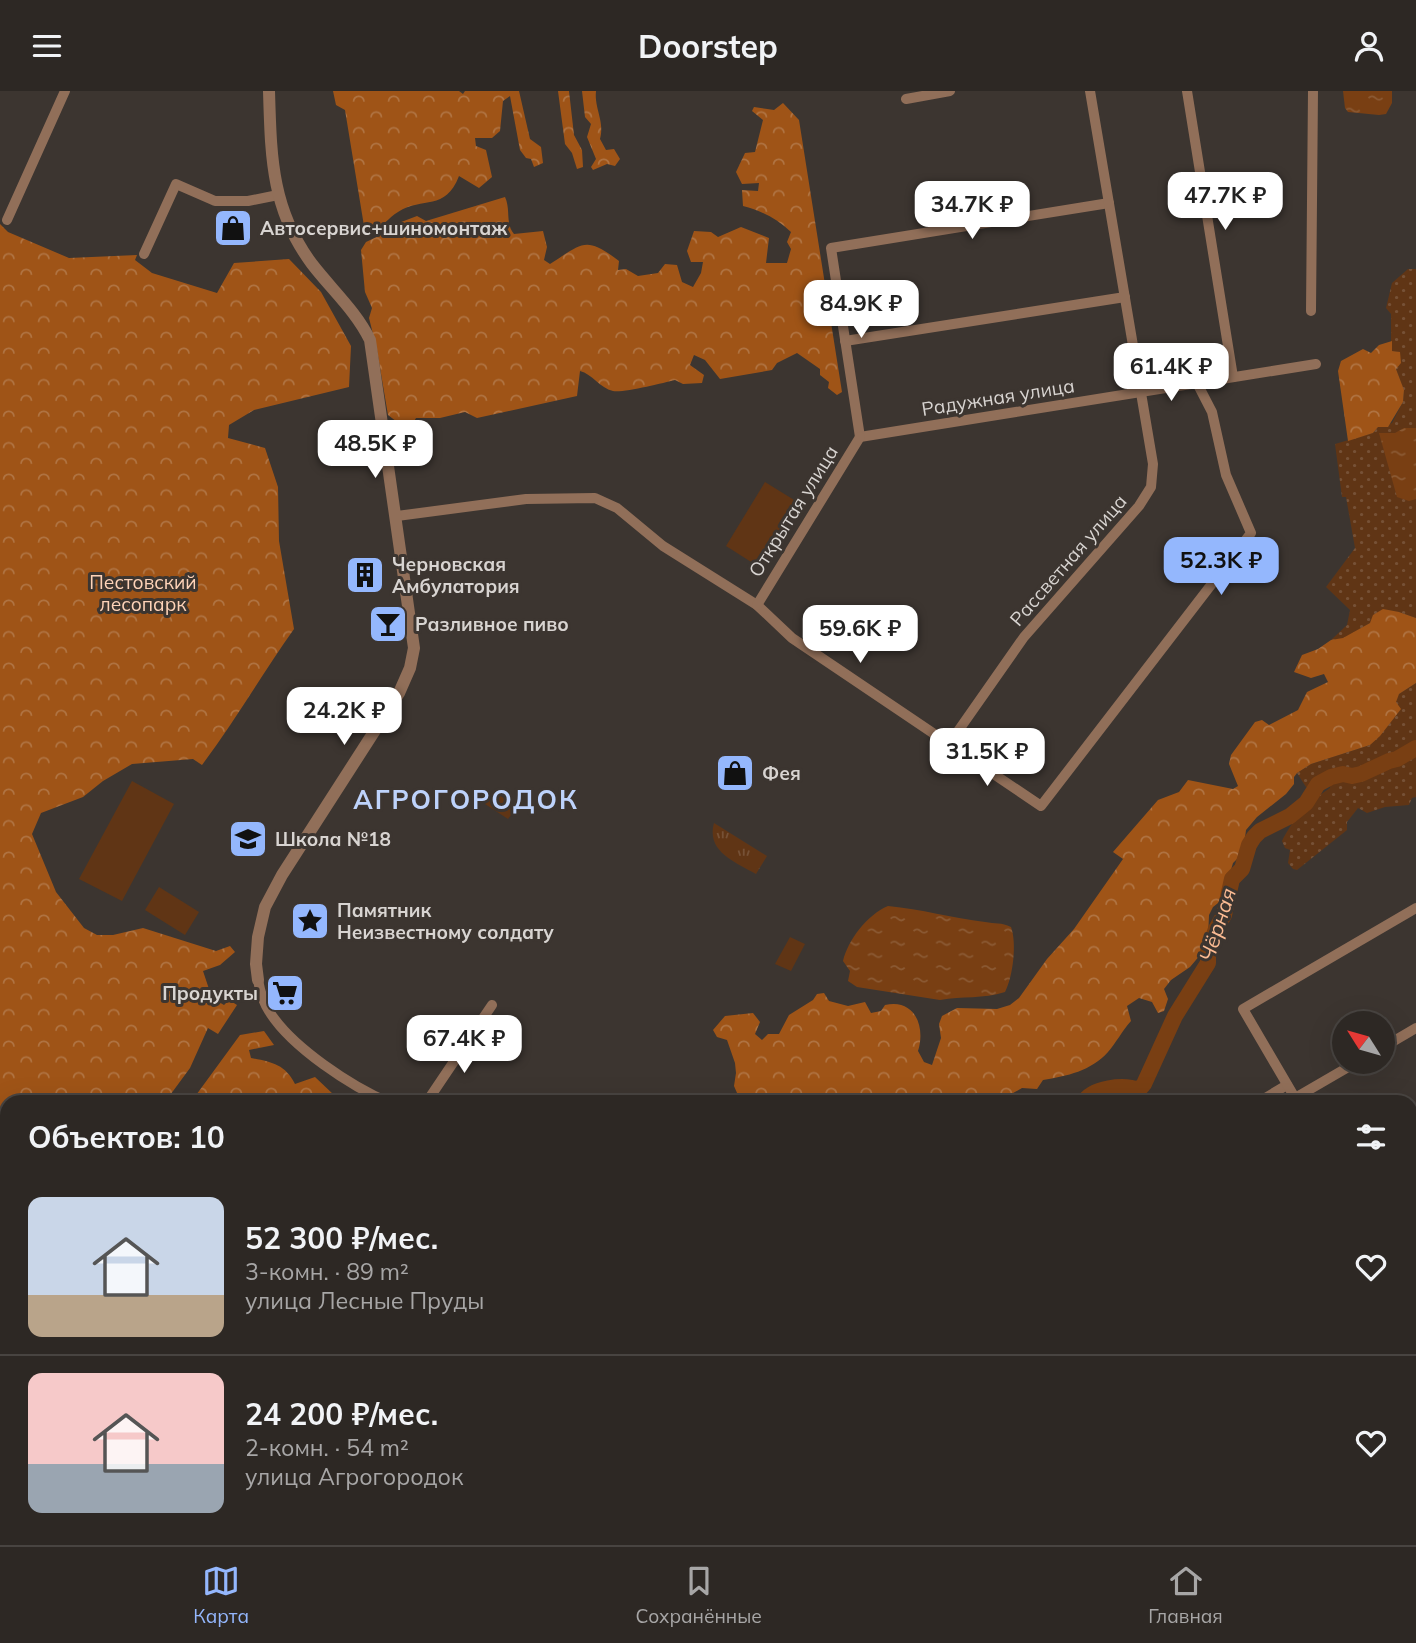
<!DOCTYPE html>
<html lang="ru">
<meta charset="utf-8">
<style>
:root{--surface:#2d2824;--page:#35302c;--text:#f1f3f6;--muted:#a7a6a6;--line:#484441;--accent:#94b7fd}
body{margin:0;font-family:Mulish,sans-serif;background:var(--page);color:var(--text);height:100vh;display:flex;flex-direction:column;font-size:26px;white-space:nowrap}
*{box-sizing:border-box;margin:0}
p{font-size:23px;color:var(--muted)}
.icon{flex:none;width:38px;height:38px;fill:none;stroke:currentColor;stroke-width:2;stroke-linecap:round;stroke-linejoin:round}
.map{position:relative;flex:1;overflow:hidden}
.drawer{position:absolute;left:0px;top:1004px;width:1418px;height:450px;display:flex;flex-direction:column;background:var(--surface);border-radius:21px 21px 0 0;box-shadow:0 7px 28px #0002,0 0 0 2px var(--line)}
.drawer>*{flex:none}
.needle{width:46px;rotate:307deg}
.fabs{position:absolute;left:1332px;top:920px;display:grid;gap:14px}
.fabs a{display:grid;place-items:center;width:63px;height:63px;border-radius:50%;background:var(--surface);box-shadow:0 7px 28px #0002,0 0 0 2px var(--line);font-size:35px}
.price{position:absolute;translate:-50% -60px;padding:0 16px;border-radius:14px;background:#fff;color:#222;font-size:23px;line-height:46px;filter:drop-shadow(0 2px 4px #0008)}
.price::after{content:'';position:absolute;left:50%;top:42px;width:21px;height:16px;margin-left:-10px;background:inherit;clip-path:polygon(0 0,100% 0,50% 100%)}
.price.on{background:var(--accent);color:#111}
ul{padding:0;list-style:none}
li{display:flex;align-items:center;gap:21px;height:175px;padding:0 28px}
li+li{border-top:2px solid var(--line)}
li span{display:grid;place-items:center;flex:none;width:196px;height:140px;border-radius:14px;color:#555}
li>.icon{margin-inline-start:auto}
span .icon{width:84px;height:84px;fill:#fffc;stroke-width:1}
li b{font-size:30px}
h2{display:flex;justify-content:space-between;align-items:center;height:84px;padding:0 28px;font-size:30px}
header{display:flex;justify-content:space-between;align-items:center;height:91px;padding:0 28px;background:var(--surface);font-size:32px;font-weight:700}
.tabs{display:flex;justify-content:space-around;align-items:center;height:98px;border-top:2px solid var(--line);background:var(--surface);font-size:19px;color:var(--muted)}
.tabs a{display:grid;justify-items:center;gap:4px}
.tabs .on{color:var(--accent)}
.map>svg:first-child{display:block}
.grass{fill:url(#grass-dots)}
.forest{fill:url(#forest-crowns)}
.park{fill:url(#park-tufts)}
.pitch{fill:#603515}
.water{fill:url(#water-ripples)}
.lines{fill:none;stroke-linecap:round;stroke-linejoin:round}
.river{stroke:#793f13;stroke-width:16}
.minor{stroke:#916f59;stroke-width:10}
.tertiary{stroke:#916f59;stroke-width:12}
.labels{text-anchor:middle;stroke-width:6;stroke-linejoin:round;paint-order:stroke}
.poi-label{font-size:19px;font-weight:bold;fill:#d8d4d1;stroke:#3c3530;text-anchor:start}
.street-label{font-size:19px;fill:#d8d4d1;stroke:#3c3530}
.park-label{font-size:19px;fill:#fed3b8;stroke:#3c3530}
.water-label{font-size:21px;font-style:italic;fill:#fbbb93;stroke:#3c3530}
.district-label{font-size:26px;font-weight:bold;letter-spacing:2px;fill:#bed3fb;stroke:#3c3530}
</style>
<header><svg class="icon" aria-label="menu" viewBox="0 0 24 24"><path d="M4 6h16M4 12h16M4 18h16"/></svg>Doorstep<svg class="icon" aria-label="person" viewBox="0 0 24 24"><circle cx="12" cy="8" r="4"/><path d="M4 21q1-7 8-7t8 7"/></svg></header>
<div class="map">
<svg width="1416" height="1454" viewBox="0 0 1416 1454">
<defs>
<pattern id="grass-dots" width="8" height="8" patternUnits="userSpaceOnUse" patternTransform="scale(1.75)"><rect width="8" height="8" fill="#603515"/><path d="M2 2h.1M6 6h.1" fill="none" stroke="#765136" stroke-width="1.8" stroke-linecap="round"/></pattern>
<pattern id="forest-crowns" width="20" height="18" patternUnits="userSpaceOnUse" patternTransform="scale(1.75)"><rect width="20" height="18" fill="#9f5417"/><path d="M2 6a3 3 0 1 1 6 0M12 15a3 3 0 1 1 6 0" fill="none" stroke="#b07443"/></pattern>
<pattern id="park-tufts" width="24" height="20" patternUnits="userSpaceOnUse" patternTransform="scale(1.75)"><rect width="24" height="20" fill="#603515"/><path d="M3 7l-1-3M5 7V3M7 7l1-3M15 17l-1-3M17 17v-4M19 17l1-3" fill="none" stroke="#765136"/></pattern>
<pattern id="water-ripples" width="26" height="14" patternUnits="userSpaceOnUse" patternTransform="scale(1.75)"><rect width="26" height="14" fill="#793f13"/><path d="M2 4q2-2 4 0t4 0M15 11q2-2 4 0t4 0" fill="none" stroke="#8b5a34"/></pattern>
</defs>
<rect width="100%" height="100%" fill="#3c3530"/>
<g class="grass">
<path d="M1408,178H1416V527L1399,521L1370,532L1343,548L1331,549L1347,534L1350,519L1326,496L1355,457L1346,406H1342L1335,353L1373,342L1378,336L1392,332L1403,311L1404,300L1396,278L1399,261L1391,260V223L1386,217L1392,192Z"/>
<path d="M1416,592V706L1412,707L1409,714L1385,716L1367,722L1358,717L1347,731V739L1297,779L1293,778L1288,772L1290,759L1285,757L1282,750C1294,726 1308,712 1330,697L1331,686L1327,682L1317,688L1309,696H1306L1297,682L1311,673L1370,654L1399,603Z"/>
</g>
<g class="forest">
<path d="M333,0H459L463,3L465,0H519L530,48L541,56L543,72L534,76L531,68L526,67L520,59L510,5L503,10L500,40L492,47H475L476,55L486,59L492,86L479,97L459,85C445,121 423,105 398,121C388,127 384,135 371,141L364,135L345,19L336,14Z"/>
<path d="M558,0H569L574,44L582,59L583,76L577,78L572,62L565,53Z"/>
<path d="M582,0H596C594,17 605,31 600,48L606,59L614,58L620,68L615,75L607,73L593,79L591,76L596,68L587,46L591,33L585,26Z"/>
<path d="M783,12L799,29L842,301L837,304L828,297L829,291L820,284V278L797,262L777,272L772,279L720,288L705,269L694,264L690,274L704,284L702,292L683,293L675,289C663,292 623,302 613,300C600,297 592,283 580,280L577,305L477,327L465,321L440,327H416L412,334H401L388,324L377,259L369,227L372,217L365,201L361,159L366,151L385,142L396,133L417,125L426,130L505,106C511,119 505,132 514,143L543,140L547,156L544,169L550,173C583,152 585,144 619,170L618,179L626,178L638,185L658,182L665,173L677,174L682,191L693,196L701,182L703,171H691L687,160L694,140L711,141L718,146L741,136L769,147L766,172H787L791,158L787,151L791,141C777,128 762,120 743,115L742,99L758,100L759,92L742,93L736,81L745,62L755,61L763,29L752,20L754,16L774,19Z"/>
<path d="M0,133L8,141L69,167L137,164L135,169L152,182L217,202L234,172L289,168L321,201L351,255L349,296L254,319L229,334L228,347L265,357L278,396L279,450L294,538C262,583 235,630 202,674L193,668L132,673L103,690L83,706L41,722L32,743L56,801L84,837L97,844H113L143,837L216,860L230,855L235,861L220,874L203,880L212,907L224,914L229,909L237,914L218,943L208,937L190,977L165,1011L7,1012V1067L0,1063Z"/>
<path d="M1392,250V260L1400,261L1401,272L1396,278L1404,299L1403,311L1388,336H1378L1373,342L1348,350L1338,280L1341,270L1363,258L1371,262L1379,254Z"/>
<path d="M1383,518L1399,521L1416,527V592L1399,603L1396,611L1401,618L1380,645L1370,654L1311,673L1297,682L1294,686V693L1286,703L1257,726L1246,739L1243,762L1233,772L1222,809L1213,816L1209,824L1208,847L1201,863L1190,876L1171,889L1164,898L1168,908L1164,920L1158,922L1152,911L1139,907L1127,915L1131,930C1122,940 1116,952 1108,961C1091,980 1067,985 1043,989L1037,998L1022,997L1006,1006L1004,1011H741L734,995L736,982L735,972L727,949L717,946L713,939L725,925L753,922L760,931L755,943L762,949L768,943H779L789,924L813,909L817,903L824,902L829,910L848,915L865,911L871,922L881,920L885,914C914,907 926,935 918,960L924,971L932,974L941,947L939,933L942,925L957,917L997,918L1010,914L1019,907L1047,868L1074,838L1123,768L1113,761L1158,709L1179,701L1188,689L1233,698L1238,695L1229,673L1231,664L1255,631L1262,629L1269,634L1298,619L1307,601L1328,591L1324,583L1311,587L1294,581L1302,564L1318,558L1331,549L1343,547L1370,532L1373,524Z"/>
<path d="M264,940L274,954L249,959L251,967C271,971 285,973 295,993L315,986L334,1004H360L376,1011H191L240,944Z"/>
</g>
<path class="park" d="M714,732L767,765L756,783C736,771 706,761 714,732Z"/>
<g class="pitch">
<path d="M765,391L799,412L759,476L726,455Z"/>
<path d="M132,690L174,713L122,810L79,788Z"/>
<path d="M493,700L517,716L508,728L485,713Z"/>
<path d="M159,796L199,821L185,844L145,819Z"/>
<path d="M790,846L805,853L791,880L775,873Z"/>
</g>
<g class="water">
<path d="M1343,0H1392V12L1386,23L1379,24L1348,21L1345,17Z"/>
<path d="M1404,337H1416V408L1409,410L1397,406L1379,342H1395Z"/>
<path d="M888,815C921,818 952,827 985,831C995,833 1001,831 1011,836C1017,852 1013,886 1005,901C983,908 962,905 940,909L857,896L848,890L850,880L843,870C848,849 867,824 888,815Z"/>
</g>
<g class="lines">
<g class="river">
<path d="M1083,1012C1092,996 1124,993 1139,999L1144,993L1175,925L1208,872V861L1216,838L1224,824L1232,788L1242,778L1249,754L1254,746L1260,740L1290,725L1306,712L1318,693L1331,686L1343,683L1352,685L1361,683L1389,670L1397,668L1416,657"/>
<path d="M1136,1447L1140,1454"/>
</g>
<g class="minor">
<path d="M1187,0L1233,286"/>
<path d="M906,8L950,0"/>
<path d="M7,129L65,0"/>
<path d="M144,163L176,93L215,110H248L278,104"/>
<path d="M1311,220L1313,0"/>
<path d="M845,250L1125,206"/>
<path d="M860,346L831,157L1109,112"/>
<path d="M860,346L1197,292"/>
<path d="M397,425L526,408L595,407L617,417L663,455L757,514L792,547L1041,715L1251,442L1226,384L1212,321L1197,292L1316,273"/>
<path d="M757,514L860,346"/>
<path d="M949,653L1024,546L1139,415L1151,396L1153,373L1090,0"/>
<path d="M258,889C260,900 263,911 269,920C291,956 352,996 390,1012"/>
<path d="M1382,957L1416,937"/>
<path d="M1295,1007L1357,971"/>
<path d="M426,1012L492,914"/>
<path d="M1257,1012L1287,994"/>
<path d="M1298,1012L1243,918L1416,817"/>
<path d="M1410,1068L1416,1065"/>
<path d="M1410,1197L1416,1194"/>
<path d="M1410,1205L1416,1215"/>
<path d="M1410,1319L1416,1315"/>
<path d="M939,1454L948,1447"/>
<path d="M1404,1454L1416,1447"/>
</g>
<g class="tertiary">
<path d="M258,889L256,873L258,846L265,816L282,784L399,602L410,577L414,557L370,249C356,220 332,199 312,173C271,118 271,65 269,0"/>
<path d="M0,1253L7,1244"/>
<path d="M563,1447L575,1454"/>
</g>
</g>
<defs>
<symbol id="shop-square" viewBox="-11 -11 22 22"><rect x="-9" y="-9" width="18" height="18" rx="4" fill="#94b7fd" stroke="#3c3530"/><path d="M-5-2.5h2.3a2.7 3.5 0 0 1 5.4 0H5L5.5 6h-11ZM-1.5-2.5h3a1.5 2.3 0 0 0-3 0Z" fill="#111"/></symbol>
<symbol id="building-square" viewBox="-11 -11 22 22"><rect x="-9" y="-9" width="18" height="18" rx="4" fill="#94b7fd" stroke="#3c3530"/><path d="M-4-6H4V6H1V3H-1V6H-4ZM-2.5-4.3h1.7v1.8h-1.7ZM.8-4.3h1.7v1.8H.8ZM-2.5-1h1.7V.8h-1.7ZM.8-1h1.7V.8H.8Z" fill="#111"/></symbol>
<symbol id="bar-square" viewBox="-11 -11 22 22"><rect x="-9" y="-9" width="18" height="18" rx="4" fill="#94b7fd" stroke="#3c3530"/><path d="M-6-5H6L.8 .8V4.5H3.5V6h-7V4.5H-.8V.8Z" fill="#111"/></symbol>
<symbol id="school-square" viewBox="-11 -11 22 22"><rect x="-9" y="-9" width="18" height="18" rx="4" fill="#94b7fd" stroke="#3c3530"/><path d="M0-5L7-2L0 1L-7-2ZM-4 1L0 2.5L4 1V4Q0 6-4 4Z" fill="#111"/></symbol>
<symbol id="sight-square" viewBox="-11 -11 22 22"><rect x="-9" y="-9" width="18" height="18" rx="4" fill="#94b7fd" stroke="#3c3530"/><path d="M0-6L1.8-2.2L6-1.7L2.9 1.2L3.7 5.4L0 3.3L-3.7 5.4L-2.9 1.2L-6-1.7L-1.8-2.2Z" fill="#111"/></symbol>
<symbol id="supermarket-square" viewBox="-11 -11 22 22"><rect x="-9" y="-9" width="18" height="18" rx="4" fill="#94b7fd" stroke="#3c3530"/><path d="M-6-5.5h2.5l.6 2H6L4.5 2H-2.5L-4.4-4H-6ZM-1.5 3.2a1.3 1.3 0 1 0 .1 0ZM3 3.2a1.3 1.3 0 1 0 .1 0Z" fill="#111"/></symbol>
</defs>
<g fill-rule="evenodd">
<use href="#shop-square" x="211" y="115" width="44" height="44"/>
<use href="#building-square" x="343" y="462" width="44" height="44"/>
<use href="#bar-square" x="366" y="511" width="44" height="44"/>
<use href="#shop-square" x="713" y="660" width="44" height="44"/>
<use href="#school-square" x="226" y="726" width="44" height="44"/>
<use href="#sight-square" x="288" y="808" width="44" height="44"/>
<use href="#supermarket-square" x="263" y="880" width="44" height="44"/>
</g>
<g class="labels">
<g class="poi-label">
<text x="260" y="144">Автосервис+шиномонтаж</text>
<text x="392" y="480">Черновская<tspan x="392" dy="22">Амбулатория</tspan></text>
<text x="415" y="540">Разливное пиво</text>
<text x="762" y="689">Фея</text>
<text x="275" y="755">Школа №18</text>
<text x="337" y="826">Памятник<tspan x="337" dy="22">Неизвестному солдату</tspan></text>
<text x="258" y="909" text-anchor="end">Продукты</text>
</g>
<g class="street-label">
<text transform="translate(998 306) rotate(-9)" y="7">Радужная улица</text>
<text transform="translate(793 420) rotate(-58)" y="7">Открытая улица</text>
<text transform="translate(1068 469) rotate(-49)" y="7">Рассветная улица</text>
</g>
<g class="park-label">
<text x="143" y="498">Пестовский<tspan x="143" dy="22">лесопарк</tspan></text>
</g>
<g class="water-label">
<text transform="translate(1218 834) rotate(-72)" y="7">Чёрная</text>
</g>
<g class="district-label">
<text x="466" y="718">АГРОГОРОДОК</text>
</g>
</g>
</svg>
<div class="fabs">
<a><svg class="needle" viewBox="-14 -14 28 28"><path d="M0-13l5 13h-10z" fill="#e53935"/><path d="M0 13l5-13h-10z" fill="#a7a6a6"/></svg></a>
</div>
<b class="price" style="left:1225px;top:141px">47.7K ₽</b>
<b class="price" style="left:972px;top:150px">34.7K ₽</b>
<b class="price" style="left:861px;top:249px">84.9K ₽</b>
<b class="price" style="left:1171px;top:312px">61.4K ₽</b>
<b class="price" style="left:375px;top:389px">48.5K ₽</b>
<b class="price on" style="left:1221px;top:506px">52.3K ₽</b>
<b class="price" style="left:860px;top:574px">59.6K ₽</b>
<b class="price" style="left:344px;top:656px">24.2K ₽</b>
<b class="price" style="left:987px;top:697px">31.5K ₽</b>
<b class="price" style="left:464px;top:984px">67.4K ₽</b>
<section class="drawer">
<h2>Объектов: 10<svg class="icon" aria-label="filters" viewBox="0 0 24 24"><path d="M4 7h16M4 17h16"/><circle cx="9" cy="7" r="2"/><circle cx="15" cy="17" r="2"/></svg></h2>
<ul>
<li><span style="background:linear-gradient(#c9d6e8 70%,#b9a48a 0)"><svg class="icon" aria-label="home" viewBox="0 0 24 24"><path d="M3 11l9-7 9 7M6 9v11h12V9"/></svg></span><div><b>52 300 ₽/мес.</b><p>3-комн. · 89 m²</p><p>улица Лесные Пруды</p></div><svg class="icon" aria-label="heart" viewBox="0 0 24 24"><path d="M12 20l-8-8c-3-5 5-10 8-4 3-6 11-1 8 4z"/></svg></li>
<li><span style="background:linear-gradient(#f6c9c9 65%,#9aa5b1 0)"><svg class="icon" aria-label="home" viewBox="0 0 24 24"><path d="M3 11l9-7 9 7M6 9v11h12V9"/></svg></span><div><b>24 200 ₽/мес.</b><p>2-комн. · 54 m²</p><p>улица Агрогородок</p></div><svg class="icon" aria-label="heart" viewBox="0 0 24 24"><path d="M12 20l-8-8c-3-5 5-10 8-4 3-6 11-1 8 4z"/></svg></li>
</ul>
</section>
</div>
<nav class="tabs">
<a class="on"><svg class="icon" aria-label="map" viewBox="0 0 24 24"><path d="M3 6l6-2 6 2 6-2v14l-6 2-6-2-6 2zM9 4v14M15 6v14"/></svg>Карта</a>
<a><svg class="icon" aria-label="saved" viewBox="0 0 24 24"><path d="M7 4h10v16l-5-4-5 4z"/></svg>Сохранённые</a>
<a><svg class="icon" aria-label="home" viewBox="0 0 24 24"><path d="M3 11l9-7 9 7M6 9v11h12V9"/></svg>Главная</a>
</nav>
